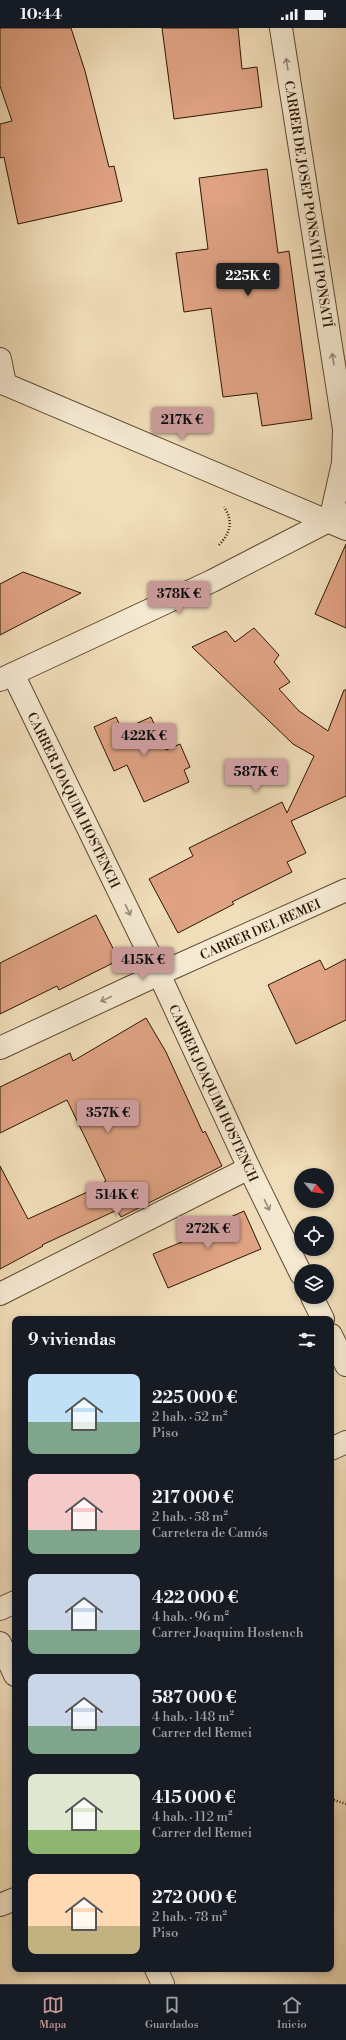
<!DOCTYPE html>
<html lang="es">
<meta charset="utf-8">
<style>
:root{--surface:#171b24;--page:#20242c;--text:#f1f3f6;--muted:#9ea1a6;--line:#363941;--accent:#c59692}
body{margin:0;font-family:"Libre Bodoni",serif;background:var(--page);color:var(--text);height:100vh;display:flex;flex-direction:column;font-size:15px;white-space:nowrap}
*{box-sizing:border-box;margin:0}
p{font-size:13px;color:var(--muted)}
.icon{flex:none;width:22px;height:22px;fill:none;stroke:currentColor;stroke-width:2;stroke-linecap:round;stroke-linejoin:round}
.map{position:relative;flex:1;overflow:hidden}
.sheet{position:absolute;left:12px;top:1288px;width:322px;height:656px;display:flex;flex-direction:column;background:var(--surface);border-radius:8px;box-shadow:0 2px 6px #0003}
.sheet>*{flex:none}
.needle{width:26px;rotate:119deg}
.tools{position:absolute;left:294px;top:1140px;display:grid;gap:8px}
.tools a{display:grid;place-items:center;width:40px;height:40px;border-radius:50%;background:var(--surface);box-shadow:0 2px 6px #0003;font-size:20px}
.price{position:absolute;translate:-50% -34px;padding:0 9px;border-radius:4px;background:var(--accent);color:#111;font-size:13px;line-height:26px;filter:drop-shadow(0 1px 2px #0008)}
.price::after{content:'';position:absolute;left:50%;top:24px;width:12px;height:9px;margin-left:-6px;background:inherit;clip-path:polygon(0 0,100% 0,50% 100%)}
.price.on{background:#222;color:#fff}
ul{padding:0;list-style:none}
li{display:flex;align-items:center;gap:12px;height:100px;padding:0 16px}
li span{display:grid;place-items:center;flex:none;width:112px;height:80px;border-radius:8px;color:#555}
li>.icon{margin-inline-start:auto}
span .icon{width:48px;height:48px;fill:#fffc;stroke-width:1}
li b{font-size:17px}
h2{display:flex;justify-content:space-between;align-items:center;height:48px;padding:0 16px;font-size:17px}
.status{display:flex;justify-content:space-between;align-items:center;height:28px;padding:0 20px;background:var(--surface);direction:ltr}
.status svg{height:11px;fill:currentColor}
.menu{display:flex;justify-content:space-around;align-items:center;height:56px;border-top:1px solid var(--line);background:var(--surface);font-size:11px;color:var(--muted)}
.menu a{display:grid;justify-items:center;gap:2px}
.menu .on{color:var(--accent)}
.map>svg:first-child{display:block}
.building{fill:#dfa283;stroke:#2d1703}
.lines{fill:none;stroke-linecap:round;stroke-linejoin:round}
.pedestrian-casing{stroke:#5e4830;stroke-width:24}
.minor-casing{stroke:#5e4830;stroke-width:24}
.tertiary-casing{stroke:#5e4830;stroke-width:24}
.path{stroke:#2d1703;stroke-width:2.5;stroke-dasharray:1 2;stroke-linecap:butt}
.pedestrian{stroke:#f5e9d2;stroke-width:22}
.minor{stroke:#f5e9d2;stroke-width:22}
.tertiary{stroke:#f5e9d2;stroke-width:22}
.oneway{stroke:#9b8a75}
.labels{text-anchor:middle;stroke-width:3;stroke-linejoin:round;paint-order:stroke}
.street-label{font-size:13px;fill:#2d1703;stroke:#f5e9d2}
</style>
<div class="status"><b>10:44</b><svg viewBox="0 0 49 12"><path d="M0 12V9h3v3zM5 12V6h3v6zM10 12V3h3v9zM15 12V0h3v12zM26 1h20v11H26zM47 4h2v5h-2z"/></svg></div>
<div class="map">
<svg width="346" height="1956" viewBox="0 0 346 1956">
<rect width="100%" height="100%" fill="#f0ddb9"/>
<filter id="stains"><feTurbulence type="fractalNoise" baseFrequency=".005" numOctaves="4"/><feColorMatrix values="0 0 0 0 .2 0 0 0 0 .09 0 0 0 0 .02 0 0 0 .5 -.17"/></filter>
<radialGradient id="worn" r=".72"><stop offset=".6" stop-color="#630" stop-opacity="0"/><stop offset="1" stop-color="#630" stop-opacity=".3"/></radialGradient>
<g class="building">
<path d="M0,0H71L85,43L109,139L114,138L122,173L18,196L4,129L0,130V96L12,93L0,58Z"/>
<path d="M162,0H238L242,41L257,39L262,79L174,91Z"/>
<path d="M267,141L278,225L289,223L312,391L262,398L257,365L223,369L211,280L184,284L176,225L208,221L199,150Z"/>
<path d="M346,516V600L315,586Z"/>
<path d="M23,544L81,565L0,607V556Z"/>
<path d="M254,600L279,627L274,634L290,654L279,661L299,683L328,703L344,662H346V768L291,793L306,825L287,834L292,844L232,874L234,876L178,905L149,851L193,828L189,820L282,774L287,785L314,728L293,716L192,619L226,603L235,614Z"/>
<path d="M116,689L122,702L151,689L166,722L180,716L190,739L184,742L189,754L144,774L127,737L114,743L94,699Z"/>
<path d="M96,887L119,932L59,962L57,958L0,986V935Z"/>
<path d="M346,931V992L296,1016L268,957L320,932L325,942Z"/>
<path d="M146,990L166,1024L203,1105L205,1103L222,1138L121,1189L117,1182L42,1217L43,1218L0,1241V1138L28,1191L105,1156L104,1154L106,1153L67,1072L0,1105V1059L70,1025L73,1033Z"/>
<path d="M244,1183L261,1221L168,1260L153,1226L208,1203L206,1200Z"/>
</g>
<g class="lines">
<defs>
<path id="pedestrian" d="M0,1877L15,1871"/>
<g id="minor">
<path d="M281,0L344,401L343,435L330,493"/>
<path d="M0,331L5,356"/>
<path d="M13,646L159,946L249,1140L301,1246"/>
<path d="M0,652L212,553L342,486"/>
<path d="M0,1020L159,946L346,862"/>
<path d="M0,1266L249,1140"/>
<path d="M312,1269L323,1291"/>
<path d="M331,1307L346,1337"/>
<path d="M331,1421L346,1414"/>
<path d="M0,1581L15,1574"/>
<path d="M0,1615L15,1647"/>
<path d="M156,1941L163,1956"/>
</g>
<path id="tertiary" d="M0,354L346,501"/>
</defs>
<use href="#pedestrian" class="pedestrian-casing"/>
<use href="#minor" class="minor-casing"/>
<use href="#tertiary" class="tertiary-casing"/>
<g class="path">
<path d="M219,517C230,505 234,494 224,479"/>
<path d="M331,1771L346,1776"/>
</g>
<use href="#pedestrian" class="pedestrian"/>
<use href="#minor" class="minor"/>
<use href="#tertiary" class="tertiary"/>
</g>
<defs><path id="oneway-shaft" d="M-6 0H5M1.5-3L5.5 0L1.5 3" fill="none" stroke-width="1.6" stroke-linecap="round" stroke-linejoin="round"/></defs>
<g class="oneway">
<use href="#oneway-shaft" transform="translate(287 36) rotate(-99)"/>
<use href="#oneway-shaft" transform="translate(333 331) rotate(-99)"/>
<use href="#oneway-shaft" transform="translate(128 882) rotate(64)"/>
<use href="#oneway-shaft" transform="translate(106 971) rotate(155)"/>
<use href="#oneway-shaft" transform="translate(267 1177) rotate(64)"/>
</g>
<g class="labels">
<g class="street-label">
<text transform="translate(309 176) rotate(81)" y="5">CARRER DE JOSEP PONSATÍ I PONSATÍ</text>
<text transform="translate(74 772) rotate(64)" y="5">CARRER JOAQUIM HOSTENCH</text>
<text transform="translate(260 901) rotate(-24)" y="5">CARRER DEL REMEI</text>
<text transform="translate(214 1065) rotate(65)" y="5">CARRER JOAQUIM HOSTENCH</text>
</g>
</g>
<rect width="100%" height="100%" filter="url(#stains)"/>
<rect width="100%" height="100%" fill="url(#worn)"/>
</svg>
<div class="tools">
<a><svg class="needle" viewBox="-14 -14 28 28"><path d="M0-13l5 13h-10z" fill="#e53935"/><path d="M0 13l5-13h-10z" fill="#9ea1a6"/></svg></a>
<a><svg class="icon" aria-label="locate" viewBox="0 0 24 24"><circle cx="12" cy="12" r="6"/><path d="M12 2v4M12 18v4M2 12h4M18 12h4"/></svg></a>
<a><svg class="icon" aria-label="layers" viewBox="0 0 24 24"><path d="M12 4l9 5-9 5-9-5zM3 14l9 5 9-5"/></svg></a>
</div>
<b class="price on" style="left:248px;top:269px">225K €</b>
<b class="price" style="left:182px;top:413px">217K €</b>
<b class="price" style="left:179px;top:587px">378K €</b>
<b class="price" style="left:144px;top:729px">422K €</b>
<b class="price" style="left:256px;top:765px">587K €</b>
<b class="price" style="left:143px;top:953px">415K €</b>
<b class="price" style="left:108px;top:1106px">357K €</b>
<b class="price" style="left:117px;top:1188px">514K €</b>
<b class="price" style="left:208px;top:1222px">272K €</b>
<section class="sheet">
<h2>9 viviendas<svg class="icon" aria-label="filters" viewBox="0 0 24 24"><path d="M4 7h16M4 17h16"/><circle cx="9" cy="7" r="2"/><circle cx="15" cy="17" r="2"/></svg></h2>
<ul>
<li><span style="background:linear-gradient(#bfe0f5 60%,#7fa58c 0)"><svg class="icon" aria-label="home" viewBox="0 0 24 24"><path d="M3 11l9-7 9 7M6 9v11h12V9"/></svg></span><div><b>225 000 €</b><p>2 hab. · 52 m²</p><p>Piso</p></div></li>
<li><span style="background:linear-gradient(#f6c9c9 70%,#7fa58c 0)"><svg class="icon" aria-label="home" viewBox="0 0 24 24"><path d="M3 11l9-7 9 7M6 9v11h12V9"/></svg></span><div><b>217 000 €</b><p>2 hab. · 58 m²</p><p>Carretera de Camós</p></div></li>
<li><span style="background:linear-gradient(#c9d6e8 70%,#7fa58c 0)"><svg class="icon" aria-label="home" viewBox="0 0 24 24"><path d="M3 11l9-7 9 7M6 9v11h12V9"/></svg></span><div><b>422 000 €</b><p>4 hab. · 96 m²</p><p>Carrer Joaquim Hostench</p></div></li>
<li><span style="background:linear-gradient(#c9d6e8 65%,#7fa58c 0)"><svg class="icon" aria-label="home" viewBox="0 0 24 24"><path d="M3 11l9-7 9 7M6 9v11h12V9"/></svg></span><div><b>587 000 €</b><p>4 hab. · 148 m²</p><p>Carrer del Remei</p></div></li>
<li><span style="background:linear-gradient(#dfe7d0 70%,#8fb573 0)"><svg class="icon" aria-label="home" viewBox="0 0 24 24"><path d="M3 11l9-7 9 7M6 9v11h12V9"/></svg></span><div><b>415 000 €</b><p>4 hab. · 112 m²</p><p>Carrer del Remei</p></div></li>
<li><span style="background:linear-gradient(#ffd9b3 65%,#c2b280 0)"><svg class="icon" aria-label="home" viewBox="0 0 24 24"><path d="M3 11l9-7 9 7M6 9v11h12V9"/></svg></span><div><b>272 000 €</b><p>2 hab. · 78 m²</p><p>Piso</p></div></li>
</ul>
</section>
</div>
<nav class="menu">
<a class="on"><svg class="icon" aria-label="map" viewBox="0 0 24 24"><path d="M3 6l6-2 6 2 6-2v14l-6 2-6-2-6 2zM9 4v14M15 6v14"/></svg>Mapa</a>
<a><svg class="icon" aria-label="saved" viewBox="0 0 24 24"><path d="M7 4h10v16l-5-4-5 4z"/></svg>Guardados</a>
<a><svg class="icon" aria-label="home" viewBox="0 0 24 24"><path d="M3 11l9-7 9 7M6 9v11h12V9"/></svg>Inicio</a>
</nav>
